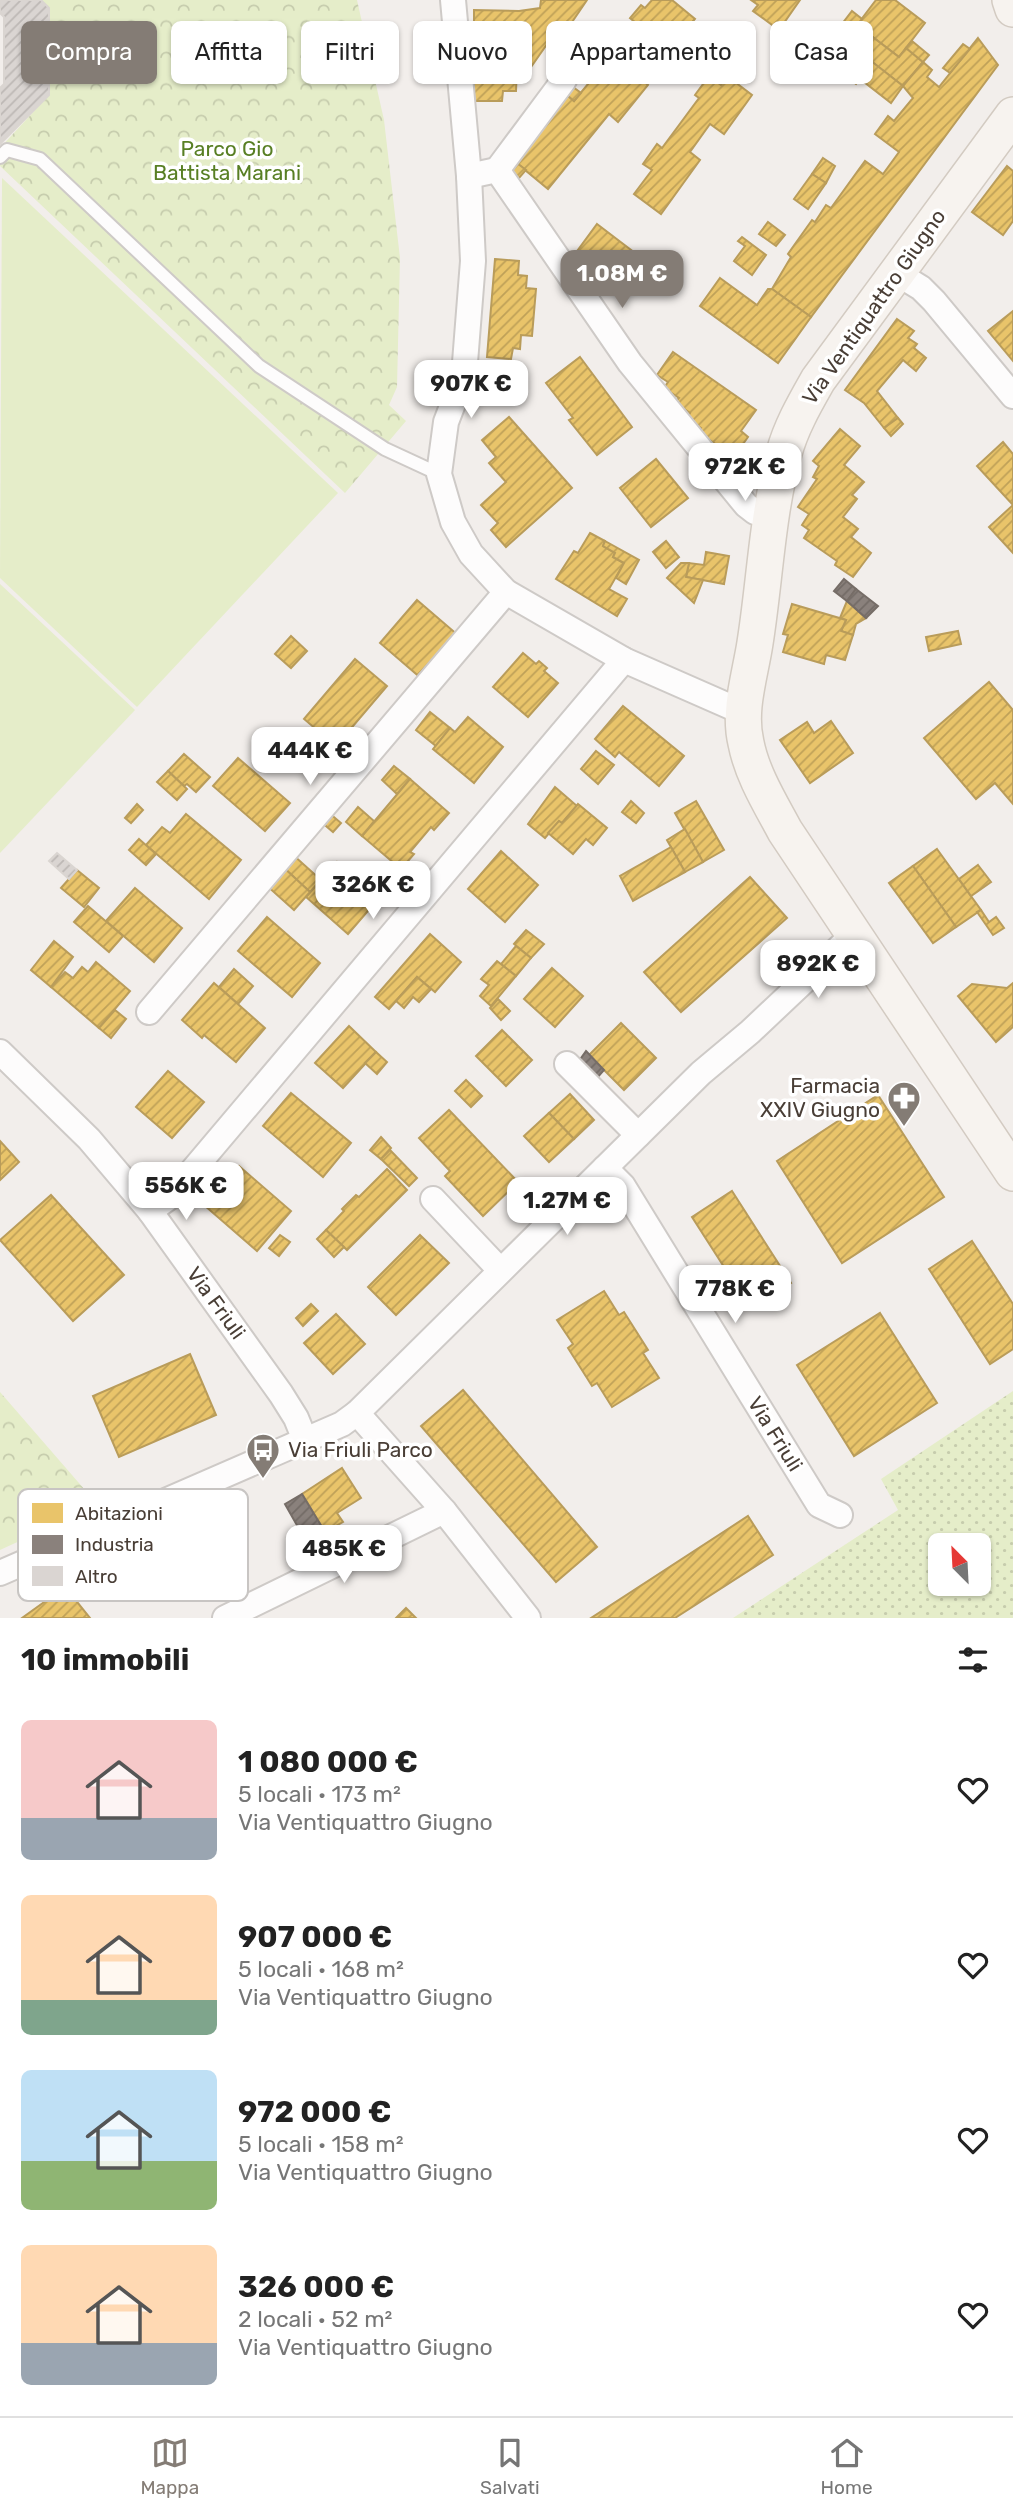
<!DOCTYPE html>
<html lang="it">
<meta charset="utf-8">
<style>
:root{--surface:#fff;--page:#f2f2f2;--text:#222;--muted:#767676;--line:#e0e0e0;--accent:#847c75}
body{margin:0;font-family:Rubik,sans-serif;background:var(--page);color:var(--text);height:100vh;display:flex;flex-direction:column;font-size:26px;white-space:nowrap}
*{box-sizing:border-box;margin:0}
p{font-size:23px;color:var(--muted)}
.icon{flex:none;width:38px;height:38px;fill:none;stroke:currentColor;stroke-width:2;stroke-linecap:round;stroke-linejoin:round}
.map{position:relative;height:1618px;overflow:hidden}
.details{display:flex;flex-direction:column;background:var(--surface);flex:1}
.details>*{flex:none}
.hud{position:absolute;left:21px;top:21px;width:971px;height:63px;display:flex;gap:14px}
.needle{width:46px;rotate:336deg}
.buttons{position:absolute;left:928px;top:1533px;display:grid;gap:14px}
.buttons a{display:grid;place-items:center;width:63px;height:63px;border-radius:10px;background:var(--surface);box-shadow:0 2px 5px #0004;font-size:35px}
.price{position:absolute;translate:-50% -60px;padding:0 16px;border-radius:14px;background:#fff;color:#222;font-size:23px;line-height:46px;filter:drop-shadow(0 2px 4px #0008)}
.price::after{content:'';position:absolute;left:50%;top:42px;width:21px;height:16px;margin-left:-10px;background:inherit;clip-path:polygon(0 0,100% 0,50% 100%)}
.price.active{background:var(--accent);color:#fff}
ul{padding:0;list-style:none}
li{display:flex;align-items:center;gap:21px;height:175px;padding:0 21px}
li span{display:grid;place-items:center;flex:none;width:196px;height:140px;border-radius:10px;color:#555}
li>.icon{margin-inline-start:auto}
span .icon{width:84px;height:84px;fill:#fffc;stroke-width:1}
li b{font-size:30px}
h2{display:flex;justify-content:space-between;align-items:center;height:84px;padding:0 21px;font-size:30px}
.chip{padding:0 24px;border-radius:10px;background:var(--surface);box-shadow:0 2px 5px #0004;font-size:24px;line-height:63px}
.chip.active{background:var(--accent);color:#fff}
.menu{display:flex;justify-content:space-around;align-items:center;height:98px;border-top:2px solid var(--line);background:var(--surface);font-size:19px;color:var(--muted)}
.menu a{display:grid;justify-items:center;gap:4px}
.menu .active{color:var(--accent)}
.map>svg:first-child{display:block}
.grass{fill:url(#grass-dots);fill-rule:evenodd}
.forest{fill:url(#forest-crowns)}
.garden{fill:#e5edc9}
.homes{fill:url(#homes-hatch);stroke:#b99c5a;stroke-width:2}
.industry{fill:url(#industry-hatch);stroke:#766d67;stroke-width:2}
.building{fill:url(#building-hatch);stroke:#dad5d1;stroke-width:2}
.lines{fill:none;stroke-linecap:round;stroke-linejoin:round}
.lane-casing{stroke:#cecac7;stroke-width:16}
.street-casing{stroke:#cecac7;stroke-width:28}
.secondary-casing{stroke:#d3cbc2;stroke-width:38}
.lane{stroke:#fdfcfc;stroke-width:12}
.street{stroke:#fdfcfc;stroke-width:24}
.secondary{stroke:#f7f3ef;stroke-width:35}
.labels{text-anchor:middle;stroke-width:7;stroke-linejoin:round;paint-order:stroke}
.park-label{font-size:21px;fill:#587f24;stroke:#fff}
.street-label{font-size:21px;fill:#493e36;stroke:#fff}
.poi-label{font-size:21px;fill:#493e36;stroke:#fff;text-anchor:end}
.key{fill:#fff;stroke:#c8c5c3;stroke-width:2}
.key-label{font-size:19px;fill:#493e36}
</style>
<div class="map">
<svg width="1013" height="1618" viewBox="0 0 1013 1618">
<defs>
<pattern id="grass-dots" width="8" height="8" patternUnits="userSpaceOnUse" patternTransform="scale(1.75)"><rect width="8" height="8" fill="#e5edc9"/><path d="M2 2h.1M6 6h.1" fill="none" stroke="#c6ccad" stroke-width="1.8" stroke-linecap="round"/></pattern>
<pattern id="forest-crowns" width="20" height="18" patternUnits="userSpaceOnUse" patternTransform="scale(1.75)"><rect width="20" height="18" fill="#e5edc9"/><path d="M2 6a3 3 0 1 1 6 0M12 15a3 3 0 1 1 6 0" fill="none" stroke="#c6ccad"/></pattern>
<pattern id="homes-hatch" width="6" height="6" patternUnits="userSpaceOnUse" patternTransform="scale(1.75)"><rect width="6" height="6" fill="#e9c46a"/><path d="M-1 1l2-2M0 6l6-6M5 7l2-2" fill="none" stroke="#bfa158"/></pattern>
<pattern id="industry-hatch" width="6" height="6" patternUnits="userSpaceOnUse" patternTransform="scale(1.75)"><rect width="6" height="6" fill="#8a817c"/><path d="M-1 1l2-2M0 6l6-6M5 7l2-2" fill="none" stroke="#736b66"/></pattern>
<pattern id="building-hatch" width="6" height="6" patternUnits="userSpaceOnUse" patternTransform="scale(1.75)"><rect width="6" height="6" fill="#dad5d2"/><path d="M-1 1l2-2M0 6l6-6M5 7l2-2" fill="none" stroke="#bdb8b5"/></pattern>
</defs>
<rect width="100%" height="100%" fill="#f2eeeb"/>
<path class="grass" d="M1013,1391V1618H733L898,1510L881,1479ZM940,1545H978V1584H940Z"/>
<g class="forest">
<path d="M41,0H357L384,120L400,258L397,387L389,405L406,421L345,493L0,166V148L49,95V9Z"/>
<path d="M0,1392L98,1505L0,1550Z"/>
</g>
<g class="garden">
<path d="M2,178L338,493L137,707L0,578Z"/>
<path d="M0,584L135,710L0,853Z"/>
</g>
<g class="homes">
<path d="M541,0H587L566,31L559,27L531,67L517,68L516,91H503L502,101H474V10L519,11L540,8Z"/>
<path d="M652,0H672L695,19L669,50L630,18L641,5L645,8Z"/>
<path d="M751,0H800L779,30L753,11L758,5Z"/>
<path d="M876,0H895L925,23L899,57L857,25Z"/>
<path d="M852,11L862,19L857,25L899,57L906,48L923,62L903,86L835,33Z"/>
<path d="M978,38L998,65L811,317L772,289L791,257L788,254L812,220L815,222L826,205L831,208L865,161L883,174L899,152L875,134L888,116L894,121L913,98L903,86L923,62L932,70L927,77L939,87Z"/>
<path d="M912,41L929,55L923,62L906,48Z"/>
<path d="M963,44L970,49L950,73L943,68Z"/>
<path d="M612,55L648,85L618,122L609,114L548,189L513,160L567,95L574,101Z"/>
<path d="M866,57L903,86L891,103L860,79L856,84L849,79Z"/>
<path d="M709,76L721,85L727,76L752,95L724,134L710,124L690,152L700,160L661,214L634,194L652,170L643,164L657,144L662,148L699,98L695,95Z"/>
<path d="M573,87L581,93L574,101L567,95Z"/>
<path d="M823,158L835,166L826,183L812,174Z"/>
<path d="M513,160L526,170L512,186L504,171Z"/>
<path d="M1007,166L1013,171V221L1003,235L972,212Z"/>
<path d="M812,174L826,183L808,209L794,199Z"/>
<path d="M768,222L785,235L776,246L759,234Z"/>
<path d="M597,224L635,253L607,291L589,278L593,273L572,258Z"/>
<path d="M742,237L766,255L752,275L734,261L745,246L738,241Z"/>
<path d="M495,259L519,261L518,275L527,276L526,288L536,289L532,336L521,335L520,349L513,348L511,359L487,357Z"/>
<path d="M720,278L757,305L768,289H772L811,317L778,363L700,306Z"/>
<path d="M1013,311V361L988,331Z"/>
<path d="M897,319L914,331L908,338L917,344L914,348L926,358L916,371L903,360L877,391L898,418L884,428L864,403L845,390Z"/>
<path d="M673,352L756,410L741,431L748,437L731,461L711,447L714,443L698,432L701,428L687,418L690,413L675,402L679,398L664,388L668,382L657,375Z"/>
<path d="M580,357L632,427L597,455L569,420L573,418L546,383Z"/>
<path d="M509,417L572,488L506,547L491,530L498,523L481,505L506,482L489,463L496,457L482,440Z"/>
<path d="M898,418L903,424L891,436L884,428Z"/>
<path d="M840,429L860,446L844,465L864,482L852,495L857,499L843,517L858,529L851,537L871,553L853,577L835,565L837,561L804,538L809,530L802,525L809,514L798,507L817,479L813,477L819,466L813,461Z"/>
<path d="M1003,442L1013,454V505L977,466Z"/>
<path d="M656,459L688,498L651,527L620,488Z"/>
<path d="M1013,505V553L989,527Z"/>
<path d="M590,533L605,541L603,546L615,553L613,557L624,563L609,589L627,599L617,616L556,579L574,551L578,553Z"/>
<path d="M605,541L639,560L626,584L616,578L624,563L613,557L615,553L603,546Z"/>
<path d="M666,541L679,557L666,568L653,552Z"/>
<path d="M706,552L729,556L724,584L686,577L689,563L704,565Z"/>
<path d="M681,563H689L686,577L703,580L694,603L667,578Z"/>
<path d="M417,600L459,636L422,679L380,643Z"/>
<path d="M847,601L866,618L856,624L853,635L841,631L846,620L840,618Z"/>
<path d="M792,604L846,620L841,631L853,635L845,660L826,655L824,664L783,652L788,635L783,634Z"/>
<path d="M958,631L961,644L929,651L926,637Z"/>
<path d="M291,636L307,651L291,668L275,654Z"/>
<path d="M523,653L536,664L539,661L547,668L544,671L558,683L528,717L493,687Z"/>
<path d="M355,659L387,686L336,746L304,719Z"/>
<path d="M989,682L1013,710V804L995,783L976,799L924,738Z"/>
<path d="M623,706L684,756L659,786L619,752L615,757L595,739Z"/>
<path d="M430,712L450,728L436,746L416,730Z"/>
<path d="M468,717L503,747L474,783L433,749L450,728L455,732Z"/>
<path d="M831,721L853,753L810,783L780,740L807,722L814,733Z"/>
<path d="M596,751L614,765L598,784L581,769Z"/>
<path d="M184,754L210,777L196,792L187,784L184,786L168,771Z"/>
<path d="M238,758L290,803L265,831L213,786Z"/>
<path d="M394,766L410,779L397,794L382,780Z"/>
<path d="M168,771L187,789L177,800L157,782Z"/>
<path d="M410,779L449,813L434,830L431,827L410,852L414,854L401,869L362,836Z"/>
<path d="M555,787L577,806L562,823L559,821L545,838L528,824Z"/>
<path d="M631,801L644,813L636,823L622,812Z"/>
<path d="M696,801L724,850L703,862L675,813Z"/>
<path d="M137,804L143,810L131,823L125,818Z"/>
<path d="M578,804L607,828L593,845L586,839L573,854L548,833L559,821L562,823Z"/>
<path d="M358,807L374,821L362,836L346,822Z"/>
<path d="M328,812L341,823L333,832L320,821Z"/>
<path d="M186,814L241,860L209,899L146,845L162,827L170,833Z"/>
<path d="M685,829L703,862L685,872L667,840Z"/>
<path d="M139,839L156,854L146,865L129,850Z"/>
<path d="M671,847L685,872L633,901L620,876Z"/>
<path d="M937,849L981,910L956,927L913,866Z"/>
<path d="M501,851L538,885L505,922L468,889Z"/>
<path d="M292,854L321,880L310,892L282,866Z"/>
<path d="M337,862L379,898L348,934L306,897Z"/>
<path d="M978,865L991,882L971,896L959,879Z"/>
<path d="M282,866L310,892L294,910L266,885Z"/>
<path d="M913,866L956,927L933,943L889,883Z"/>
<path d="M77,870L99,888L84,907L61,888Z"/>
<path d="M750,877L787,918L681,1012L644,972Z"/>
<path d="M135,888L182,928L154,962L106,921Z"/>
<path d="M88,906L123,936L109,952L74,922Z"/>
<path d="M981,910L989,922L996,917L1004,928L993,935L977,912Z"/>
<path d="M267,917L320,963L292,997L238,951Z"/>
<path d="M526,930L544,944L531,958L514,944Z"/>
<path d="M430,934L461,962L435,992L417,977L389,1009L375,997Z"/>
<path d="M54,941L73,957L51,987L31,970Z"/>
<path d="M516,946L531,958L516,976L501,964Z"/>
<path d="M497,961L516,976L491,1006L480,996L489,985L481,979Z"/>
<path d="M96,962L130,991L99,1028L51,987L65,972L73,978L82,967L88,972Z"/>
<path d="M552,968L583,996L555,1027L524,999Z"/>
<path d="M234,969L253,986L238,1004L219,987Z"/>
<path d="M417,977L431,989L419,1002L413,997L404,1008L396,1001Z"/>
<path d="M214,983L265,1028L236,1062L204,1035L202,1038L182,1020Z"/>
<path d="M1013,983V1027L996,1042L958,996L972,984L1007,988Z"/>
<path d="M498,999L510,1011L501,1020L490,1008Z"/>
<path d="M115,1010L126,1019L111,1038L99,1028Z"/>
<path d="M621,1023L656,1058L624,1090L589,1055Z"/>
<path d="M349,1026L376,1052L343,1088L315,1063Z"/>
<path d="M502,1030L532,1060L506,1086L476,1056Z"/>
<path d="M376,1052L387,1062L377,1074L365,1063Z"/>
<path d="M168,1071L204,1102L172,1138L136,1107Z"/>
<path d="M466,1080L482,1096L471,1107L455,1091Z"/>
<path d="M291,1093L351,1143L323,1177L263,1126Z"/>
<path d="M570,1094L594,1120L574,1139L549,1113Z"/>
<path d="M878,1095L944,1197L842,1263L777,1161Z"/>
<path d="M449,1110L518,1182L483,1216L445,1176L450,1171L419,1138Z"/>
<path d="M549,1113L574,1139L549,1162L524,1136Z"/>
<path d="M381,1137L391,1148L381,1159L370,1150Z"/>
<path d="M0,1141L19,1162L0,1180Z"/>
<path d="M390,1150L417,1178L409,1186L381,1159Z"/>
<path d="M239,1166L291,1211L257,1251L205,1206Z"/>
<path d="M387,1169L407,1190L347,1250L326,1230L344,1211L342,1209L356,1195L359,1197Z"/>
<path d="M732,1191L791,1283L751,1309L692,1217Z"/>
<path d="M51,1195L124,1275L73,1321L0,1240Z"/>
<path d="M326,1230L344,1247L334,1257L317,1239Z"/>
<path d="M280,1235L290,1242L279,1256L269,1248Z"/>
<path d="M420,1235L449,1263L396,1315L368,1287Z"/>
<path d="M972,1241L1013,1304V1349L990,1364L929,1269Z"/>
<path d="M604,1291L619,1315L624,1312L648,1350L643,1353L659,1378L612,1407L597,1383L592,1386L568,1348L573,1344L557,1320Z"/>
<path d="M311,1304L318,1311L303,1326L296,1318Z"/>
<path d="M880,1313L937,1403L854,1456L797,1365Z"/>
<path d="M336,1314L365,1344L333,1374L304,1343Z"/>
<path d="M190,1354L216,1415L119,1457L93,1396Z"/>
<path d="M463,1390L597,1547L556,1582L421,1426Z"/>
<path d="M342,1468L361,1498L337,1513L343,1522L325,1532L302,1494Z"/>
<path d="M748,1516L773,1555L675,1618H591Z"/>
<path d="M307,1549L312,1556L302,1562L297,1554Z"/>
<path d="M65,1587L90,1618H22Z"/>
<path d="M406,1608L416,1618H396Z"/>
</g>
<g class="industry">
<path d="M844,579L856,589L847,601L834,591Z"/>
<path d="M856,589L878,606L866,618L847,601Z"/>
<path d="M586,1051L604,1070L596,1079L579,1061Z"/>
<path d="M302,1494L325,1532L307,1543L285,1504Z"/>
</g>
<g class="building">
<path d="M0,0H41L49,8V95L0,144V88L4,84V17L0,13Z"/>
<path d="M57,853L77,870L69,879L49,861Z"/>
</g>
<g class="lines">
<defs>
<path id="lane" d="M0,157L7,150L40,159L259,366L385,449L439,474"/>
<g id="street">
<path d="M453,0L469,176L473,261L464,375L446,422L439,474L453,522L471,554L506,592L624,660L731,707L743,708"/>
<path d="M497,170L564,80"/>
<path d="M469,176L497,170L630,363L746,505L755,512L771,516"/>
<path d="M895,272L921,288L934,301L1013,396"/>
<path d="M149,1012L506,592"/>
<path d="M0,1052L89,1139L150,1211L281,1394L296,1418L305,1440"/>
<path d="M567,1064L638,1135"/>
<path d="M605,1168L623,1186L819,1505L840,1515"/>
<path d="M433,1199L500,1270"/>
<path d="M150,1211L171,1196L624,660"/>
<path d="M357,1413L444,1511L528,1618"/>
<path d="M0,1573L342,1424L357,1413L701,1073L750,1032L854,934"/>
<path d="M225,1618L444,1511"/>
</g>
<g id="secondary">
<path d="M1010,0L1013,9"/>
<path d="M1013,115L818,380C805,403 791,427 784,453C767,515 765,580 755,643C750,676 738,710 746,743C752,774 770,803 785,831L1013,1173"/>
</g>
</defs>
<use href="#lane" class="lane-casing"/>
<use href="#street" class="street-casing"/>
<use href="#secondary" class="secondary-casing"/>
<use href="#lane" class="lane"/>
<use href="#street" class="street"/>
<use href="#secondary" class="secondary"/>
</g>
<defs>
<symbol id="pharmacy-pin" viewBox="-11 -11 22 30"><path d="M0 17L-7.5 6A9.5 9.5 0 1 1 7.5 6Z" fill="#847c75" stroke="#fff"/><path d="M-2-6h4v4h4v4h-4v4h-4v-4h-4v-4h4Z" fill="#fff"/></symbol>
<symbol id="bus-pin" viewBox="-11 -11 22 30"><path d="M0 17L-7.5 6A9.5 9.5 0 1 1 7.5 6Z" fill="#847c75" stroke="#fff"/><path d="M-5-6H5V4H4V6H2V4H-2V6H-4V4H-5ZM-3.5-4V0h7V-4ZM-3.5 1.2v1.5H-2V1.2ZM2 1.2v1.5H3.5V1.2Z" fill="#fff"/></symbol>
</defs>
<g fill-rule="evenodd">
<use href="#pharmacy-pin" x="885" y="1079" width="38" height="52"/>
<use href="#bus-pin" x="244" y="1431" width="38" height="52"/>
</g>
<g class="labels">
<g class="park-label">
<text x="227" y="156">Parco Gio<tspan x="227" dy="24">Battista Marani</tspan></text>
</g>
<g class="street-label">
<text transform="translate(874 307) rotate(-55)" y="7">Via Ventiquattro Giugno</text>
<text transform="translate(216 1303) rotate(54)" y="7">Via Friuli</text>
<text transform="translate(775 1434) rotate(58)" y="7">Via Friuli</text>
</g>
<g class="poi-label">
<text x="880" y="1093">Farmacia<tspan x="880" dy="24">XXIV Giugno</tspan></text>
<text x="288" y="1457" text-anchor="start">Via Friuli Parco</text>
</g>
</g>
<rect x="18" y="1489" width="230" height="112" rx="10" class="key"/>
<rect x="32" y="1503" width="31" height="20" fill="#e9c46a"/>
<rect x="32" y="1535" width="31" height="19" fill="#8a817c"/>
<rect x="32" y="1566" width="31" height="20" fill="#dad5d2"/>
<g class="key-label">
<text x="75" y="1520">Abitazioni</text>
<text x="75" y="1551">Industria</text>
<text x="75" y="1583">Altro</text>
</g>
</svg>
<div class="buttons">
<a><svg class="needle" viewBox="-14 -14 28 28"><path d="M0-13l5 13h-10z" fill="#e53935"/><path d="M0 13l5-13h-10z" fill="#767676"/></svg></a>
</div>
<b class="price active" style="left:622px;top:310px">1.08M €</b>
<b class="price" style="left:471px;top:420px">907K €</b>
<b class="price" style="left:745px;top:503px">972K €</b>
<b class="price" style="left:310px;top:787px">444K €</b>
<b class="price" style="left:373px;top:921px">326K €</b>
<b class="price" style="left:818px;top:1000px">892K €</b>
<b class="price" style="left:186px;top:1222px">556K €</b>
<b class="price" style="left:567px;top:1237px">1.27M €</b>
<b class="price" style="left:735px;top:1325px">778K €</b>
<b class="price" style="left:344px;top:1585px">485K €</b>
<div class="hud">
<a class="chip active">Compra</a>
<a class="chip">Affitta</a>
<a class="chip">Filtri</a>
<a class="chip">Nuovo</a>
<a class="chip">Appartamento</a>
<a class="chip">Casa</a>
</div>
</div>
<section class="details">
<h2>10 immobili<svg class="icon" aria-label="filters" viewBox="0 0 24 24"><path d="M4 7h16M4 17h16"/><circle cx="9" cy="7" r="2"/><circle cx="15" cy="17" r="2"/></svg></h2>
<ul>
<li><span style="background:linear-gradient(#f6c9c9 70%,#9aa5b1 0)"><svg class="icon" aria-label="home" viewBox="0 0 24 24"><path d="M3 11l9-7 9 7M6 9v11h12V9"/></svg></span><div><b>1 080 000 €</b><p>5 locali · 173 m²</p><p>Via Ventiquattro Giugno</p></div><svg class="icon" aria-label="heart" viewBox="0 0 24 24"><path d="M12 20l-8-8c-3-5 5-10 8-4 3-6 11-1 8 4z"/></svg></li>
<li><span style="background:linear-gradient(#ffd9b3 75%,#7fa58c 0)"><svg class="icon" aria-label="home" viewBox="0 0 24 24"><path d="M3 11l9-7 9 7M6 9v11h12V9"/></svg></span><div><b>907 000 €</b><p>5 locali · 168 m²</p><p>Via Ventiquattro Giugno</p></div><svg class="icon" aria-label="heart" viewBox="0 0 24 24"><path d="M12 20l-8-8c-3-5 5-10 8-4 3-6 11-1 8 4z"/></svg></li>
<li><span style="background:linear-gradient(#bfe0f5 65%,#8fb573 0)"><svg class="icon" aria-label="home" viewBox="0 0 24 24"><path d="M3 11l9-7 9 7M6 9v11h12V9"/></svg></span><div><b>972 000 €</b><p>5 locali · 158 m²</p><p>Via Ventiquattro Giugno</p></div><svg class="icon" aria-label="heart" viewBox="0 0 24 24"><path d="M12 20l-8-8c-3-5 5-10 8-4 3-6 11-1 8 4z"/></svg></li>
<li><span style="background:linear-gradient(#ffd9b3 70%,#9aa5b1 0)"><svg class="icon" aria-label="home" viewBox="0 0 24 24"><path d="M3 11l9-7 9 7M6 9v11h12V9"/></svg></span><div><b>326 000 €</b><p>2 locali · 52 m²</p><p>Via Ventiquattro Giugno</p></div><svg class="icon" aria-label="heart" viewBox="0 0 24 24"><path d="M12 20l-8-8c-3-5 5-10 8-4 3-6 11-1 8 4z"/></svg></li>
</ul>
</section>
<nav class="menu">
<a class="active"><svg class="icon" aria-label="map" viewBox="0 0 24 24"><path d="M3 6l6-2 6 2 6-2v14l-6 2-6-2-6 2zM9 4v14M15 6v14"/></svg>Mappa</a>
<a><svg class="icon" aria-label="saved" viewBox="0 0 24 24"><path d="M7 4h10v16l-5-4-5 4z"/></svg>Salvati</a>
<a><svg class="icon" aria-label="home" viewBox="0 0 24 24"><path d="M3 11l9-7 9 7M6 9v11h12V9"/></svg>Home</a>
</nav>
